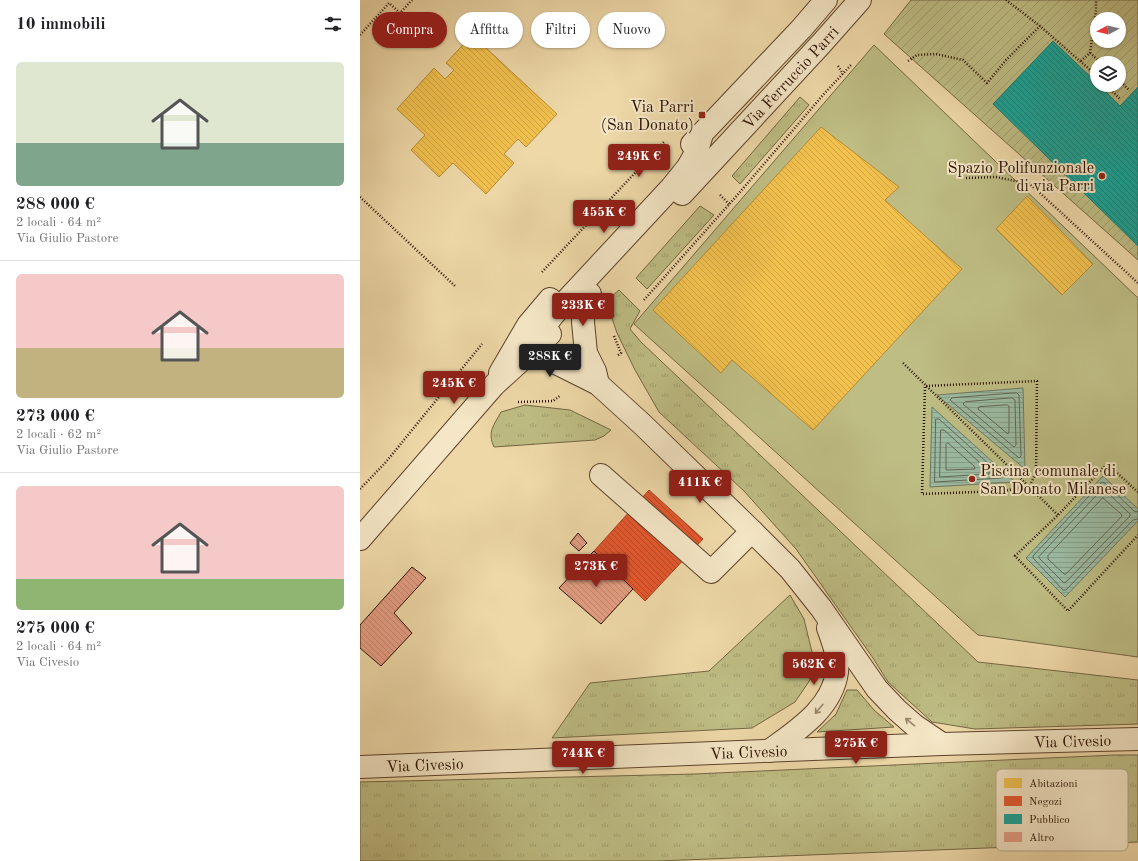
<!DOCTYPE html>
<html lang="it">
<meta charset="utf-8">
<style>
:root{--surface:#fff;--page:#f6f6f6;--text:#202124;--muted:#757577;--line:#e0e0e0;--accent:#8f2418}
body{margin:0;font-family:"Old Standard TT",serif;background:var(--page);color:var(--text);height:100vh;display:flex;flex-direction:column;font-size:15px;white-space:nowrap}
*{box-sizing:border-box;margin:0}
p{font-size:13px;color:var(--muted)}
.icon{flex:none;width:22px;height:22px;fill:none;stroke:currentColor;stroke-width:2;stroke-linecap:round;stroke-linejoin:round}
.map{position:relative;flex:1;overflow:hidden}
.sheet{display:flex;flex-direction:column;background:var(--surface);width:360px}
.sheet>*{flex:none}
.hud{position:absolute;left:12px;top:12px;width:380px;height:36px;display:flex;gap:8px}
.needle{width:26px;rotate:263deg}
.controls{position:absolute;left:730px;top:12px;display:grid;gap:8px}
.controls a{display:grid;place-items:center;width:36px;height:36px;border-radius:50%;background:var(--surface);box-shadow:0 1px 3px #0004;font-size:20px}
.price{position:absolute;translate:-50% -34px;padding:0 9px;border-radius:4px;background:var(--accent);color:#fff;font-size:13px;line-height:26px;filter:drop-shadow(0 1px 2px #0008)}
.price::after{content:'';position:absolute;left:50%;top:24px;width:12px;height:9px;margin-left:-6px;background:inherit;clip-path:polygon(0 0,100% 0,50% 100%)}
.price.on{background:#222;color:#fff}
ul{padding:0;list-style:none}
li{display:grid;align-content:center;gap:8px;height:212px;padding:0 16px}
li+li{border-top:1px solid var(--line)}
li span{display:grid;place-items:center;height:124px;border-radius:6px;color:#555}
li>.icon{margin-inline-start:auto}
span .icon{width:72px;height:72px;fill:#fffc;stroke-width:1}
li b{font-size:17px}
h2{display:flex;justify-content:space-between;align-items:center;height:48px;padding:0 16px;font-size:17px}
.tag{padding:0 14px;border-radius:18px;background:var(--surface);box-shadow:0 1px 3px #0004;font-size:14px;line-height:36px}
.tag.on{background:var(--accent);color:#fff}
main{display:flex;flex:1;min-height:0}
.map>svg:first-child{display:block}
.grass{fill:url(#grass-tufts);stroke:#746642}
.garden{fill:url(#garden-furrows);stroke:#746642;fill-rule:evenodd}
.pitch{fill:#bebd84;stroke:#746642}
.water{fill:url(#water-rules);stroke:#6e7762}
.homes{fill:url(#homes-back-hatch);stroke:#b68c37}
.shops{fill:url(#shops-back-hatch);stroke:#ac4220}
.public{fill:url(#public-back-hatch);stroke:#1d776a}
.lines{fill:none;stroke-linecap:round;stroke-linejoin:round}
.shore{stroke:#636652;stroke-width:1}
.building{fill:url(#building-back-hatch);stroke:#2b1000}
.minor-casing{stroke:#5c422a;stroke-width:24}
.path{stroke:#2b1000;stroke-width:2.5;stroke-dasharray:1 2;stroke-linecap:butt}
.minor{stroke:#f4e6c6;stroke-width:22}
.oneway{stroke:#9a866d}
.poi-dot{fill:#8f2418;stroke:#f4e6c6;stroke-width:1.5}
.labels{text-anchor:middle;stroke-width:4;stroke-linejoin:round;paint-order:stroke}
.street-label{font-size:16px;fill:#2b1000;stroke:#f4e6c6}
.poi-label{font-size:16px;fill:#2b1000;stroke:#f4e6c6;text-anchor:end}
.key{fill:#f4e6c6;stroke:#b8a68b;stroke-width:1}
.key-label{font-size:11px;fill:#2b1000}
</style>
<main>
<section class="sheet">
<h2>10 immobili<svg class="icon" aria-label="filters" viewBox="0 0 24 24"><path d="M4 7h16M4 17h16"/><circle cx="9" cy="7" r="2"/><circle cx="15" cy="17" r="2"/></svg></h2>
<ul>
<li><span style="background:linear-gradient(#dfe7d0 65%,#7fa58c 0)"><svg class="icon" aria-label="home" viewBox="0 0 24 24"><path d="M3 11l9-7 9 7M6 9v11h12V9"/></svg></span><div><b>288 000 €</b><p>2 locali · 64 m²</p><p>Via Giulio Pastore</p></div></li>
<li><span style="background:linear-gradient(#f6c9c9 60%,#c2b280 0)"><svg class="icon" aria-label="home" viewBox="0 0 24 24"><path d="M3 11l9-7 9 7M6 9v11h12V9"/></svg></span><div><b>273 000 €</b><p>2 locali · 62 m²</p><p>Via Giulio Pastore</p></div></li>
<li><span style="background:linear-gradient(#f6c9c9 75%,#8fb573 0)"><svg class="icon" aria-label="home" viewBox="0 0 24 24"><path d="M3 11l9-7 9 7M6 9v11h12V9"/></svg></span><div><b>275 000 €</b><p>2 locali · 64 m²</p><p>Via Civesio</p></div></li>
</ul>
</section>
<div class="map">
<svg width="778" height="861" viewBox="0 0 778 861">
<defs>
<pattern id="grass-tufts" width="24" height="20" patternUnits="userSpaceOnUse"><rect width="24" height="20" fill="#bebd84"/><path d="M3 7l-1-3M5 7V3M7 7l1-3M15 17l-1-3M17 17v-4M19 17l1-3" fill="none" stroke="#a3a170"/></pattern>
<pattern id="garden-furrows" width="10" height="10" patternUnits="userSpaceOnUse"><rect width="10" height="10" fill="#bebd84"/><path d="M-1 1l2-2M0 10L10 0M9 11l2-2" fill="none" stroke="#a3a170"/></pattern>
<pattern id="water-rules" width="6" height="5" patternUnits="userSpaceOnUse"><rect width="6" height="5" fill="#9bbba3"/><path d="M0 2.5h6" fill="none" stroke="#86a08b"/></pattern>
<pattern id="homes-back-hatch" width="6" height="6" patternUnits="userSpaceOnUse"><rect width="6" height="6" fill="#f2c14e"/><path d="M-1 5l2 2M0 0l6 6M5-1l2 2" fill="none" stroke="#d0a542"/></pattern>
<pattern id="shops-back-hatch" width="6" height="6" patternUnits="userSpaceOnUse"><rect width="6" height="6" fill="#e4572e"/><path d="M-1 5l2 2M0 0l6 6M5-1l2 2" fill="none" stroke="#b94725"/></pattern>
<pattern id="public-back-hatch" width="6" height="6" patternUnits="userSpaceOnUse"><rect width="6" height="6" fill="#17a398"/><path d="M-1 5l2 2M0 0l6 6M5-1l2 2" fill="none" stroke="#15837a"/></pattern>
<pattern id="building-back-hatch" width="6" height="6" patternUnits="userSpaceOnUse"><rect width="6" height="6" fill="#e49e83"/><path d="M-1 5l2 2M0 0l6 6M5-1l2 2" fill="none" stroke="#c4876f"/></pattern>
</defs>
<rect width="100%" height="100%" fill="#eed8a8"/>
<filter id="stains"><feTurbulence type="fractalNoise" baseFrequency=".005" numOctaves="4"/><feColorMatrix values="0 0 0 0 .2 0 0 0 0 .09 0 0 0 0 .02 0 0 0 .5 -.17"/></filter>
<radialGradient id="worn" r=".72"><stop offset=".6" stop-color="#630" stop-opacity="0"/><stop offset="1" stop-color="#630" stop-opacity=".3"/></radialGradient>
<g class="grass">
<path d="M440,97L449,105L380,184L372,176Z"/>
<path d="M340,206L354,215L287,289L276,278Z"/>
<path d="M259,290L280,311L270,329L281,342L618,662L778,680V724L615,729L572,722L528,682L513,658L436,549L384,491L299,412L275,370L257,333L246,301Z"/>
<path d="M165,405L210,410L251,430L244,436L235,440L134,447C127,432 134,425 141,412Z"/>
<path d="M430,595L444,619L452,652L450,680L435,702L392,728L192,738L230,683L349,671Z"/>
<path d="M487,690H497L514,710L534,727L457,732L476,714Z"/>
<path d="M755,755H778V842L298,861H0V782L335,774Z"/>
</g>
<path class="garden" d="M551,0H778V260L524,34ZM737,19H759V41H737ZM737,63H759V85H737Z"/>
<path class="pitch" d="M514,45L778,298V657L618,635L274,324Z"/>
<g class="water">
<path d="M663,388L665,469L577,395Z"/>
<path d="M572,407L655,482L570,487Z"/>
<path d="M743,476L778,509V521L705,597L666,558Z"/>
</g>
<g class="homes">
<path d="M112,35L197,114L166,147L158,139L144,154L154,163L126,194L93,163L79,177L51,150L65,135L37,109L74,68L85,79L94,70L86,63Z"/>
<path d="M461,127L539,187L525,200L602,269L453,430L372,360L361,373L293,310Z"/>
<path d="M667,196L733,264L702,295L636,229Z"/>
</g>
<path class="shops" d="M289,490L343,539L285,601L234,551Z"/>
<path class="public" d="M693,41L737,83V85H739L760,106L778,87V246L633,104Z"/>
<g class="lines">
<g class="shore">
<path d="M657,393L659,395L661,456L659,458L590,400L592,398Z"/>
<path d="M652,398L655,400L656,445L654,447L603,404L605,402Z"/>
<path d="M647,405L649,406V432L648,434L618,409L619,407Z"/>
<path d="M576,419H579L641,475V478L575,482Z"/>
<path d="M581,430H584L629,471V474L580,477Z"/>
<path d="M588,443L614,466L615,469L586,470V445Z"/>
<path d="M743,489L745,490L770,514V516L706,582L704,583L680,559L679,557Z"/>
<path d="M743,498L761,514L762,516L706,574H704L688,559V556Z"/>
<path d="M778,512L774,511L745,483L742,482L673,556V558L703,590H706L773,520L778,519"/>
</g>
</g>
<g class="building">
<path d="M218,533L227,543L219,551L210,543Z"/>
<path d="M234,551L273,589L241,624L199,588Z"/>
<path d="M52,567L66,578L34,613L52,633L21,666L0,648V625Z"/>
</g>
<g class="lines">
<defs>
<g id="minor">
<path d="M342,134L337,151L328,167L311,188L193,315L185,326L183,342L184,350L189,357L198,364L238,384L283,425L392,531L430,569L461,608L517,689L537,710L554,725L582,744"/>
<path d="M332,144L441,29L466,0"/>
<path id="s1" d="M322,194L461,44L500,0"/>
<path d="M230,294L224,305L223,322L226,353L235,371L238,384"/>
<path d="M140,373L168,325L190,299"/>
<path d="M241,475L351,572L392,531"/>
<path d="M0,539L134,385L190,334"/>
<path d="M409,751C436,731 472,709 477,672C479,657 473,642 468,628"/>
<path id="s2" d="M0,767L582,744L778,739"/>
</g>
</defs>
<use href="#minor" class="minor-casing"/>
<g class="path">
<path d="M646,0L680,26L737,76"/>
<path d="M0,35L29,3L40,13L52,0"/>
<path d="M730,53L741,63"/>
<path d="M548,61L557,55L576,54L603,60L627,83L646,60L680,26"/>
<path d="M721,61L730,53L736,10V0"/>
<path d="M478,66L483,74"/>
<path d="M759,80L769,90"/>
<path d="M746,85L760,99"/>
<path d="M606,178L636,177L670,184L778,283"/>
<path d="M360,195L369,204"/>
<path d="M0,197L95,286"/>
<path d="M182,272L304,142"/>
<path d="M284,300L380,192L463,95L491,65"/>
<path d="M254,336L261,353L257,356"/>
<path d="M543,363L698,515"/>
<path d="M677,381L676,473L669,487L641,491L562,494L565,386Z"/>
<path d="M158,402L193,401L201,395"/>
<path d="M0,489L26,462L122,344"/>
<path d="M778,492L747,464L698,515L655,556L708,611L778,535"/>
</g>
<use href="#minor" class="minor"/>
</g>
<defs><path id="oneway-shaft" d="M-6 0H5M1.5-3L5.5 0L1.5 3" fill="none" stroke-width="1.6" stroke-linecap="round" stroke-linejoin="round"/></defs>
<g class="oneway">
<use href="#oneway-shaft" transform="translate(459 709) rotate(130)"/>
<use href="#oneway-shaft" transform="translate(550 722) rotate(-141)"/>
</g>
<g class="poi-dot">
<rect x="338" y="111" width="8" height="8" rx="2"/>
<circle cx="742" cy="176" r="4"/>
<circle cx="612" cy="479" r="4"/>
</g>
<g class="labels">
<g class="street-label">
<text dy="6" stroke="none"><textPath href="#s1" startOffset="159">Via Ferruccio Parri</textPath></text>
<text dy="6" stroke="none"><textPath href="#s2" startOffset="713">Via Civesio</textPath></text>
<text dy="6" stroke="none"><textPath href="#s2" startOffset="389">Via Civesio</textPath></text>
<text dy="6" stroke="none"><textPath href="#s2" startOffset="65">Via Civesio</textPath></text>
</g>
<g class="poi-label">
<text x="334" y="112">Via Parri<tspan x="334" dy="18">(San Donato)</tspan></text>
<text x="734" y="173">Spazio Polifunzionale<tspan x="734" dy="18">di via Parri</tspan></text>
<text x="620" y="476" text-anchor="start">Piscina comunale di<tspan x="620" dy="18">San Donato Milanese</tspan></text>
</g>
</g>
<rect x="636" y="769" width="132" height="82" rx="6" class="key"/>
<rect x="644" y="778" width="18" height="10" fill="#f2c14e"/>
<rect x="644" y="796" width="18" height="10" fill="#e4572e"/>
<rect x="644" y="814" width="18" height="10" fill="#17a398"/>
<rect x="644" y="832" width="18" height="10" fill="#e49e83"/>
<g class="key-label">
<text x="669" y="787">Abitazioni</text>
<text x="669" y="805">Negozi</text>
<text x="669" y="823">Pubblico</text>
<text x="669" y="841">Altro</text>
</g>
<rect width="100%" height="100%" filter="url(#stains)"/>
<rect width="100%" height="100%" fill="url(#worn)"/>
</svg>
<div class="controls">
<a><svg class="needle" viewBox="-14 -14 28 28"><path d="M0-13l5 13h-10z" fill="#e53935"/><path d="M0 13l5-13h-10z" fill="#757577"/></svg></a>
<a><svg class="icon" aria-label="layers" viewBox="0 0 24 24"><path d="M12 4l9 5-9 5-9-5zM3 14l9 5 9-5"/></svg></a>
</div>
<b class="price" style="left:279px;top:178px">249K €</b>
<b class="price" style="left:244px;top:234px">455K €</b>
<b class="price" style="left:223px;top:327px">233K €</b>
<b class="price on" style="left:190px;top:378px">288K €</b>
<b class="price" style="left:94px;top:405px">245K €</b>
<b class="price" style="left:340px;top:504px">411K €</b>
<b class="price" style="left:236px;top:588px">273K €</b>
<b class="price" style="left:454px;top:686px">562K €</b>
<b class="price" style="left:496px;top:765px">275K €</b>
<b class="price" style="left:223px;top:775px">744K €</b>
<div class="hud">
<a class="tag on">Compra</a>
<a class="tag">Affitta</a>
<a class="tag">Filtri</a>
<a class="tag">Nuovo</a>
</div>
</div>
</main>
